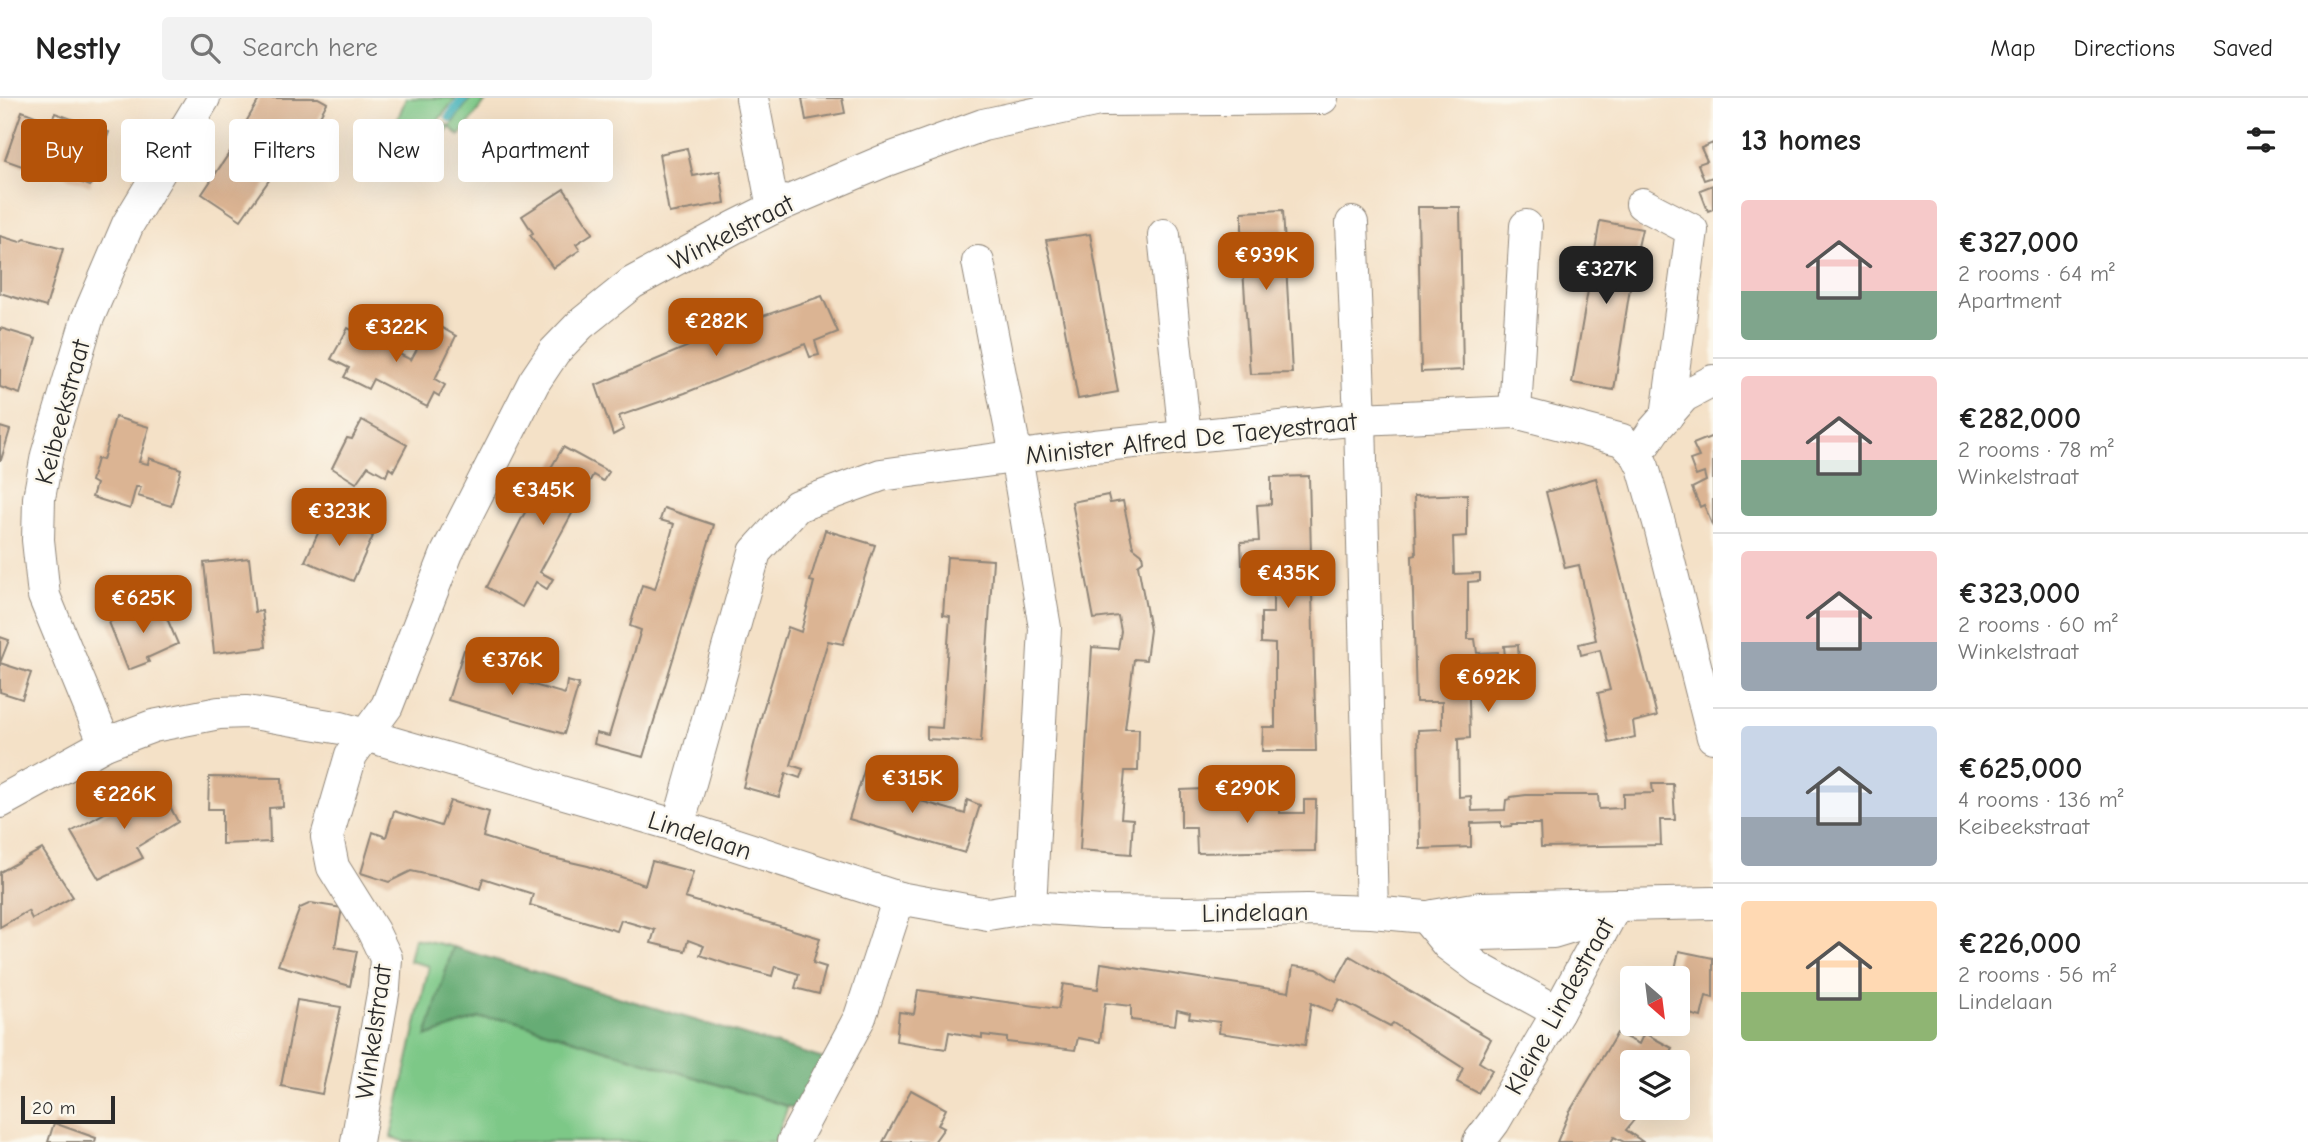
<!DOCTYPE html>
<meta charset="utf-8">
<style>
:root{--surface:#fff;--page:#f2f2f2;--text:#222;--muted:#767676;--line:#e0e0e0;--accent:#b45309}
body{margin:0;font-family:"Comic Neue",sans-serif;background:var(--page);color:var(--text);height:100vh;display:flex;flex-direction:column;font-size:26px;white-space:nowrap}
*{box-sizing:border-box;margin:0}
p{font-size:23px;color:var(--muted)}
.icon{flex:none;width:38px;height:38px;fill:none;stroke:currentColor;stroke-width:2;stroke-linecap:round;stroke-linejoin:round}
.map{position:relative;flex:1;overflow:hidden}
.sheet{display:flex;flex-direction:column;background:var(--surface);width:595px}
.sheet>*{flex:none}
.banner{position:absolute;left:21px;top:21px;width:665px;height:63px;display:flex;gap:14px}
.needle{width:46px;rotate:152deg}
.fabs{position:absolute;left:1620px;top:868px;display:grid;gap:14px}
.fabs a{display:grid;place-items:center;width:70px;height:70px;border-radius:7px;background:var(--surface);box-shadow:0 7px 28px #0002;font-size:35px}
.scale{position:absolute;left:21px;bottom:18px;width:94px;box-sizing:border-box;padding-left:7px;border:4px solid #2b2b2b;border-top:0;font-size:19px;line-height:24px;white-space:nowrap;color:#2b2b2b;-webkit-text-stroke:5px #fbf7ec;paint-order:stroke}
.price{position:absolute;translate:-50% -60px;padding:0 16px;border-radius:14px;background:var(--accent);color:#fff;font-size:23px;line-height:46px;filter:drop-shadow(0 2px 4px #0008)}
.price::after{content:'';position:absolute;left:50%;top:42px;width:21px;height:16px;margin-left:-10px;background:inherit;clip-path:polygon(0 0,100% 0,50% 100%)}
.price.current{background:#222;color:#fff}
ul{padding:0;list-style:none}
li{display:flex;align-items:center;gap:21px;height:175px;padding:0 28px}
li+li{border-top:2px solid var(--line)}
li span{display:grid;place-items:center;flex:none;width:196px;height:140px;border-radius:7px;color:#555}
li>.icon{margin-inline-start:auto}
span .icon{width:84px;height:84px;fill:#fffc;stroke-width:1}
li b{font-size:30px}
h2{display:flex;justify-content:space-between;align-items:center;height:84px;padding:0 28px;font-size:30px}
.pill{padding:0 24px;border-radius:7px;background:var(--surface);box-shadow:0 7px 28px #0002;font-size:24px;line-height:63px}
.pill.current{background:var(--accent);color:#fff}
header{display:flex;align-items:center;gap:42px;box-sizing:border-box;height:98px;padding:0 35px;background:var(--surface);border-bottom:2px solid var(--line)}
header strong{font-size:33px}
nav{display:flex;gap:38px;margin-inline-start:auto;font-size:24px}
.search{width:490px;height:63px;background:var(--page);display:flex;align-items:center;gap:18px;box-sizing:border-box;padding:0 24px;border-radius:7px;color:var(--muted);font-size:26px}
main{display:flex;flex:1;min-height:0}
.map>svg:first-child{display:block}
.green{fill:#7dc887;stroke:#547a59;stroke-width:2}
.forest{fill:#66ac74;stroke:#486c50;stroke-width:2}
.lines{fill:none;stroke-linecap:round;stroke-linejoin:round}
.stream{stroke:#40b0b8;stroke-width:10}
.building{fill:#dbb493}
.minor-casing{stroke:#908679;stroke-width:34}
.minor{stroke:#fff;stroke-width:32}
.labels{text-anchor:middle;stroke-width:5;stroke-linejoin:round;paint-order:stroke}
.street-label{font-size:26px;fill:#2b2b2b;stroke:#fbf7ec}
</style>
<header>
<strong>Nestly</strong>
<div class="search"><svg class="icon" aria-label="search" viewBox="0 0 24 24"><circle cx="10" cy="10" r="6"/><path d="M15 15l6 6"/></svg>Search here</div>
<nav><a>Map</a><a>Directions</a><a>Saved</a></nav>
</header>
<main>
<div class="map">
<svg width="1713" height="1044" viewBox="0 0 1713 1044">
<rect width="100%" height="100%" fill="#fbf7ec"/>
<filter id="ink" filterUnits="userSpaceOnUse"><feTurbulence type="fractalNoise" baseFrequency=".0143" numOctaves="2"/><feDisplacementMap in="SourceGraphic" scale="14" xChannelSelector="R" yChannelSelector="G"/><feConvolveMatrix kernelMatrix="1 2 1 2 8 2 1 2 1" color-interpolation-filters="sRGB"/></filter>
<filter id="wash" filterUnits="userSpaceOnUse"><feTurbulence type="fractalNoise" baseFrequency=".00686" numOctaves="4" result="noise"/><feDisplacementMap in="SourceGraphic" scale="28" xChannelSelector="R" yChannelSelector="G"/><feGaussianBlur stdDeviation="1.57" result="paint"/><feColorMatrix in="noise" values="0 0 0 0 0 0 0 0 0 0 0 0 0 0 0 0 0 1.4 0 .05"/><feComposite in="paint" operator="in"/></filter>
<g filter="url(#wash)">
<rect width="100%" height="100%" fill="#f4e1c7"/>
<g class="green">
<path d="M406,0H456L437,24L450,28L471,0H488L459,38L450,29L432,56L403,42L393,33Z"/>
<path d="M414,840L453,849L427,938L479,920L508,921L788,1008L775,1044H406L391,1039L429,868L409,863Z"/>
</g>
<path class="forest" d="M453,849L830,963L809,1015L508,921L479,920L426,939Z"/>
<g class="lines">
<path class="stream" d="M450,19L464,0"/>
</g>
<g id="blocks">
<g class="building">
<path d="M260,0H318L327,5L301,53L246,24Z"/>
<path d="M802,0H842L845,15L806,22Z"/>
<path d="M22,13L51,24L55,15L109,34L90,88L48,72L47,77L5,62Z"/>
<path d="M1713,45V79L1704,82L1698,66L1707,63L1701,50Z"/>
<path d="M687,50L693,78L720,73L725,105L669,115L659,56Z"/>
<path d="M232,51L272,78L241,122L202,96Z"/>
<path d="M1713,87V111L1708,113L1700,92Z"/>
<path d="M564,91L593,135L576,146L580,152L553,170L530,137L533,135L522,118Z"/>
<path d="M1418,109H1460L1463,272L1421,274Z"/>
<path d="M1283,112L1292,275L1250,276L1242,156V114Z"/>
<path d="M1600,123L1642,131L1633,171L1614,292L1572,285Z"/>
<path d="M1090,136L1118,294L1078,301L1056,183L1046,142Z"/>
<path d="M0,138L20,144L25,141L63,151L46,209L0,195Z"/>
<path d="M822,198L838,234L815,243L819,257L810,259L805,246L685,295L619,318L624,331L613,337L596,287L748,223Z"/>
<path d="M437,227L456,238L435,281L445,287L439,298L434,295L427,309L373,281L368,291L344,279L349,270L331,261L348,230L411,262L427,233L432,236Z"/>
<path d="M0,230L36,241L20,296L0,289Z"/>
<path d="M115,319L149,329L139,364L148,366L149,360L181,371L171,408L138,398L141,389H136L130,411L92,399L96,386L91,383L97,361L103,362Z"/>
<path d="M362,322L407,347L393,373L389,370L386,378L368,368L356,385L332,370L347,340L352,341Z"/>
<path d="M0,329L10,332L1,362H0Z"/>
<path d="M1713,338V429L1704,407L1700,409L1692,390L1706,383L1704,375L1696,378L1690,362L1699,359L1693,346Z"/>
<path d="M563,349L609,374L603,383L593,377L540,474L553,481L547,491L536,484L522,509L487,489L523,418Z"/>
<path d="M1309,378L1316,653H1262L1263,629H1275V546L1261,545V515H1273V490H1260L1259,467H1242L1241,444L1259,443L1257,407L1271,406V379Z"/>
<path d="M1596,380L1657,618L1633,624L1635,639L1609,645L1598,595L1610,592L1600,552L1581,557L1579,546L1596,542L1579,467L1565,470L1546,394Z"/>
<path d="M1467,396V438L1453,439L1454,476L1480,475V483L1468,484V541H1475L1477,555L1498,554L1499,559H1505L1504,548L1518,547L1519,564L1468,565L1470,640L1458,641L1459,699L1471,698L1472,713L1505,712L1506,702L1510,701L1511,699L1526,697H1598L1599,711L1623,710V696L1653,695L1652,686H1673L1675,722H1660L1661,747L1541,749L1540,726H1512L1511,728L1501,729V724L1471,725V749L1420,751L1418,632L1442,631V604H1416L1412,458L1416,457L1414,398Z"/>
<path d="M1108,397L1110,405L1123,403L1133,449L1142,456L1143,463L1138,467L1150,532L1146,562L1134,561L1125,631H1139L1138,673H1125L1121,720L1133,721L1131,756L1080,752L1092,549L1118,551L1121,533L1118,518L1094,521L1072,404Z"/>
<path d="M664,410L714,427L643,659L594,646L596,635L609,638L641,532L630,528L642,487L655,491L674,426L660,422Z"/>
<path d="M327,416L373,438L353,483L305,463Z"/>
<path d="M825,432L875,447L843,546L828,543L791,667L803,671L800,680L786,675L779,699L743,689L763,612L788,529L801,534L814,484L810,483Z"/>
<path d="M947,459L993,462L981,644L927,641V629L942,630L950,518L943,517Z"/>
<path d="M249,460L255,514L262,513L266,549L214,555L204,465Z"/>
<path d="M160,504L178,546L147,560L149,564L128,572L109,524Z"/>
<path d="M0,539L9,542L0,565L31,575L22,601L0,594Z"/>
<path d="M464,552L475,557L471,569L565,596L567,583L579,586L564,636L448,602Z"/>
<path d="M864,673L898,682L894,695L965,716L967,702L980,707L965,755L849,721Z"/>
<path d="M209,679L282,680L283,709L269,710L270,744L222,746V711H208Z"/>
<path d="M158,685L178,724L137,749L143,760L99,781L71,734Z"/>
<path d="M1204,691L1205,704H1214L1221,698L1233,704L1280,702V715H1304V702H1316L1315,753L1197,755L1196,730H1181V692Z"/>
<path d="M450,703L489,714L483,739L544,758L588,768L645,787L652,763L693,774L685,800L820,840L813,865L826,869L819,896L795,890L799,876L775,868L772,878L727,866L700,857L704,848L688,842L685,853L651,845L655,832L621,822L617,833L530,807L533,796L483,780L480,791L448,781L411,773L389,784L361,775L373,734L386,739L394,713L441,728Z"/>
<path d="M42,751L73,799L32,821L28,813L0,829V774Z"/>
<path d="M311,805L342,810L335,849L357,853L350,888L278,867L300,810Z"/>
<path d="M1679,853L1713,860V900L1706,898L1701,919L1678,913V880H1656L1657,874L1674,876Z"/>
<path d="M1350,858L1491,941L1479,964L1492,972L1478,995L1457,984L1463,970L1393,925L1390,928L1339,901L1332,914L1311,905L1305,947L1219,935L1220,924L1189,920L1190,915L1177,912L1175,927L1131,922V908L1105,905L1100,944L1078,940L1075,952L1007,944V940L982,937V940L949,934L946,951L896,943L899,914L914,916L918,892L1058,911L1063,886L1098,891L1101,865L1289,894L1293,868L1317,871L1336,883Z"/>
<path d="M297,902L341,909L322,996L281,988Z"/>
<path d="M1617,935L1639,946L1644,935L1672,950L1664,964H1633V1010L1629,1018L1634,1022L1626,1032L1643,1044H1624L1614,1039L1611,1044H1557L1570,1013Z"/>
<path d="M911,992L946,1011L938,1027L944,1030L934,1044H883Z"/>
<path d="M54,1025L96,1040L95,1044H48Z"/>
</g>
</g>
</g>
<g filter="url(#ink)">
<use href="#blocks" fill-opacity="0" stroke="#908679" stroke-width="2"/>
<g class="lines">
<defs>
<g id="minor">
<path d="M752,0L773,110"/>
<path d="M1642,106L1692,132L1667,318"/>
<path d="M1352,125L1360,321L1372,814"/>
<path d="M1164,137L1185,339"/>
<path d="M978,164L1016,358L1045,530L1030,809"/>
<path d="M1515,314L1526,128"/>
<path d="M1637,357L1654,332L1684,298L1713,283"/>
<path d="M105,646L44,498L38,442L39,400L47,357L87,222L128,126L204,0"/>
<path d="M0,704L105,646L153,628L219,615L247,614L341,630L678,728L899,800L988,816L1030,809L1102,814L1187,815L1307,812L1372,814L1425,819L1480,836L1553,834L1586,824L1616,807"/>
<path d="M678,728L755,454L797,408L881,377L1094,348L1360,321L1515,314L1622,342L1637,357L1643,369L1660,428L1713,639"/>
<path d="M1433,818L1480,810L1713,805"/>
<path d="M1426,820L1448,847L1480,871L1558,914"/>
<path d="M357,1044L384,890L386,860L373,833L333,769L327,739L351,657L387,608L447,455L534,284L554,254L581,226L632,185L735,129L773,110L884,63L983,27L1099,2L1322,0"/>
<path d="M793,1044L860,919L899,800"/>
<path d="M1479,1044L1494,1024L1558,914L1616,807"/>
</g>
</defs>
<use href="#minor" class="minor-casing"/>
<use href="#minor" class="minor"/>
</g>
</g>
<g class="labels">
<g class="street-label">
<text transform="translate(731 134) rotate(-27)" y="9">Winkelstraat</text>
<text transform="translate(62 314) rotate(-75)" y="9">Keibeekstraat</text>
<text transform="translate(1191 340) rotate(-6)" y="9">Minister Alfred De Taeyestraat</text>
<text transform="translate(700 737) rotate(18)" y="9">Lindelaan</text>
<text transform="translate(1255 814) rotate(-1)" y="9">Lindelaan</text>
<text transform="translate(1559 908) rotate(-61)" y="9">Kleine Lindestraat</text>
<text transform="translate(373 934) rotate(-82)" y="9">Winkelstraat</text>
</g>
</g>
</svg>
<div class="fabs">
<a><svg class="needle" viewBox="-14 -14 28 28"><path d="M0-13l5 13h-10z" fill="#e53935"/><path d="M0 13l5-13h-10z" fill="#767676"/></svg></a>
<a><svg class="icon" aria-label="layers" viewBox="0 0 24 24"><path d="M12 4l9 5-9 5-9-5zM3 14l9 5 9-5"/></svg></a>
</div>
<div class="scale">20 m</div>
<b class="price" style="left:1266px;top:194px">€939K</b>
<b class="price current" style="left:1606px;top:208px">€327K</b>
<b class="price" style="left:716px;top:260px">€282K</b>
<b class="price" style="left:396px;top:266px">€322K</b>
<b class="price" style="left:543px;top:429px">€345K</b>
<b class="price" style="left:339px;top:450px">€323K</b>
<b class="price" style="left:1288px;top:512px">€435K</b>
<b class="price" style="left:143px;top:537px">€625K</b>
<b class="price" style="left:512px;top:599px">€376K</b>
<b class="price" style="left:1488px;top:616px">€692K</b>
<b class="price" style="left:912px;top:717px">€315K</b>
<b class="price" style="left:1247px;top:727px">€290K</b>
<b class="price" style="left:124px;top:733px">€226K</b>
<div class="banner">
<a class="pill current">Buy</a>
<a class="pill">Rent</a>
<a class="pill">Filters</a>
<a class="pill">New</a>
<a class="pill">Apartment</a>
</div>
</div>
<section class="sheet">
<h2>13 homes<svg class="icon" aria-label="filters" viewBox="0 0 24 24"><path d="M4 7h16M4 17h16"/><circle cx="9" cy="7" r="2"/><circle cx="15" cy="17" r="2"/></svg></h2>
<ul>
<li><span style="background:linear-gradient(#f6c9c9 65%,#7fa58c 0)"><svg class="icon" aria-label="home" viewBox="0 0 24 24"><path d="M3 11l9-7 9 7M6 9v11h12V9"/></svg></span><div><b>€327,000</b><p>2 rooms · 64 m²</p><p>Apartment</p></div></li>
<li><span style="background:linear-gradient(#f6c9c9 60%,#7fa58c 0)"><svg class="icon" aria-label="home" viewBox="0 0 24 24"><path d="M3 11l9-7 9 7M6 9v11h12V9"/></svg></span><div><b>€282,000</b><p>2 rooms · 78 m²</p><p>Winkelstraat</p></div></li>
<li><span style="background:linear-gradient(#f6c9c9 65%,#9aa5b1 0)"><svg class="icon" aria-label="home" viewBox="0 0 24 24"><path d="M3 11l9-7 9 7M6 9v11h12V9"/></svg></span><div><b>€323,000</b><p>2 rooms · 60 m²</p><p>Winkelstraat</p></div></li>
<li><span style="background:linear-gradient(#c9d6e8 65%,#9aa5b1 0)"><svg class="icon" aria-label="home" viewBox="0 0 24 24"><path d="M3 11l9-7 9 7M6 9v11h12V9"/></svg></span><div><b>€625,000</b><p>4 rooms · 136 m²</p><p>Keibeekstraat</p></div></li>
<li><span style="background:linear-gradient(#ffd9b3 65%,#8fb573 0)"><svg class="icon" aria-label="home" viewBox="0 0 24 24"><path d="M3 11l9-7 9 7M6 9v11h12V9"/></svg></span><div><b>€226,000</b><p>2 rooms · 56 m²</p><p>Lindelaan</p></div></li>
</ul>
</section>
</main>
